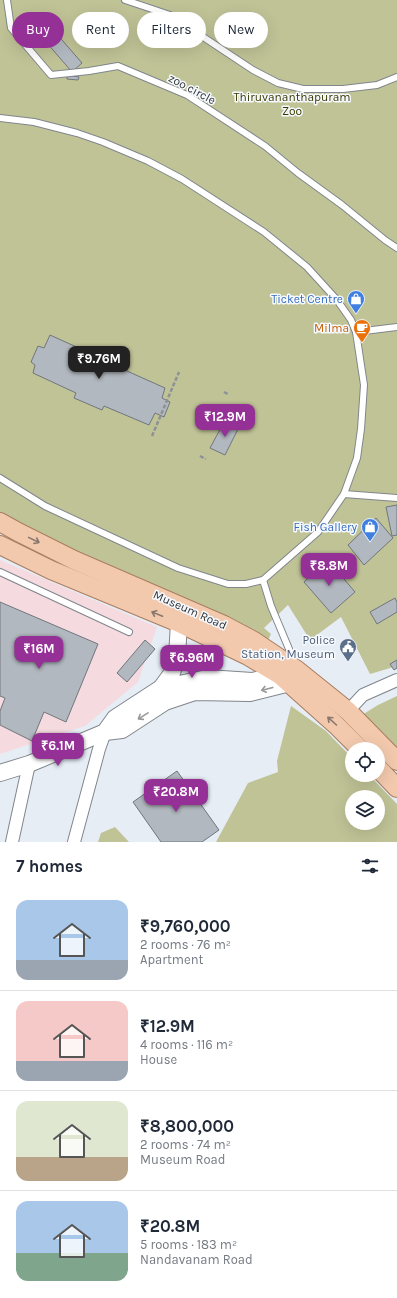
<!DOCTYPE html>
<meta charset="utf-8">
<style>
:root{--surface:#fff;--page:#f6f6f7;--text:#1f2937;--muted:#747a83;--line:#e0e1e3;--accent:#953096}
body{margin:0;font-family:Karla,sans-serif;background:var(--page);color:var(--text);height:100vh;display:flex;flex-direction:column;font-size:15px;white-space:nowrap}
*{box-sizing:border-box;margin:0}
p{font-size:13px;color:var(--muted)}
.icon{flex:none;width:22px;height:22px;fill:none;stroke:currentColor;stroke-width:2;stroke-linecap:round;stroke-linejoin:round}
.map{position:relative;height:842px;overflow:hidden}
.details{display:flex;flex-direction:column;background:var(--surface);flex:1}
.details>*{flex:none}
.guide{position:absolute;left:12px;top:12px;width:373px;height:36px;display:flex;gap:8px}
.buttons{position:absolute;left:345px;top:742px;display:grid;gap:8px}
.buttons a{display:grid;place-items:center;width:40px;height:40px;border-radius:50%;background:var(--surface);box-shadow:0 4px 16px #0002;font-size:20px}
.price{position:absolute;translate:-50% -34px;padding:0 9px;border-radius:8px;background:var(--accent);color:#fff;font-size:13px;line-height:26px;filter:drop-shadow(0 1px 2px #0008)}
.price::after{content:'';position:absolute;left:50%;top:24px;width:12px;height:9px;margin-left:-6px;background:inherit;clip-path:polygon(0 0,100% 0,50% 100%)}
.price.on{background:#222;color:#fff}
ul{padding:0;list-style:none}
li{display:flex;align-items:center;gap:12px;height:100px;padding:0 16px}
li+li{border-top:1px solid var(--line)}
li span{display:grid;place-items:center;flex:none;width:112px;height:80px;border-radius:12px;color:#555}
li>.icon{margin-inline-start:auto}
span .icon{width:48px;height:48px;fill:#fffc;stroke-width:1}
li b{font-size:17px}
h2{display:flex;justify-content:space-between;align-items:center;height:48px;padding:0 16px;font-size:17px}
.chip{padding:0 14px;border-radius:18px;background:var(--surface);box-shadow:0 4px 16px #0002;font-size:14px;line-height:36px}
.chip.on{background:var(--accent);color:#fff}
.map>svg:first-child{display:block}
.commercial{fill:#f5dbdf}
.green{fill:#c0c396;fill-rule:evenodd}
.building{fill:#b2b8bf;stroke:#70767d}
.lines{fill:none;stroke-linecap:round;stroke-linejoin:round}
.lane-casing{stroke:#80868c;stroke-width:8}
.street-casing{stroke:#80868c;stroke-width:14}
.secondary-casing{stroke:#80868c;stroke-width:18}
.primary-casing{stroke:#a97d60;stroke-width:20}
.path{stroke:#8d9297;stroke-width:2.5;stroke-dasharray:4 2;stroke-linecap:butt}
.lane{stroke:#fff;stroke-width:6}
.street{stroke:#fff;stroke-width:12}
.secondary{stroke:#fff;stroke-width:16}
.primary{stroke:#f2c9ad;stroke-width:18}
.oneway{stroke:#88776c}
.oneway2{stroke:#989a9a}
.labels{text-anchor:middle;stroke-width:3;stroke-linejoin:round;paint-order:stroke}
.street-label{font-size:12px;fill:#313436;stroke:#f6faff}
.park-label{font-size:12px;fill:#393a01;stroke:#f6faff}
.shop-label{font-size:12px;fill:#366cbe;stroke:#f6faff;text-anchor:end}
.food-label{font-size:12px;fill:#c56008;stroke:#f6faff;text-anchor:end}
.service-label{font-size:12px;fill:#4e5e75;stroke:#f6faff;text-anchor:end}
</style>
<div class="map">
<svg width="397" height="842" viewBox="0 0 397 842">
<rect width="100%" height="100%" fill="#e6edf5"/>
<path class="commercial" d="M0,560L157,627L138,682L85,726L0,754Z"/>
<g class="green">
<path d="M0,0H397V666L370,674L341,617L310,640L288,605L264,628L271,634L266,644L0,520Z"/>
<path d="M397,696V752L362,715L378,705Z"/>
<path d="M291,706L326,731L352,758V775H369L397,804V842H216L248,783L278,772L277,761ZM352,797H378V823H352Z"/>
<path d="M115,827L129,842H98L101,833Z"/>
</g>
<g class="building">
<path d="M43,18L82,63L72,72L33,27Z"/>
<path d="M67,75L79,77L78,80L67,79Z"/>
<path d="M50,335L92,354L95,348L121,359L118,367L165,388L162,398L170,402L164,417L155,413L149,425L104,406L102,410L74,398L76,393L33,373L35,365L31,362L38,346L44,348Z"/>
<path d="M225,420L239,427L225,455L210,448Z"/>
<path d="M397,505V535L392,536L386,507Z"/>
<path d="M376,518L393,538L364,565L348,545Z"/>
<path d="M328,560L355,592L331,613L304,582Z"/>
<path d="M395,598L397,602V612L377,624L370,612Z"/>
<path d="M0,602L98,644L66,722L44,712L32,741L0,725V711L5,698L0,696Z"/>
<path d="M145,640L155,649L127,682L117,673Z"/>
<path d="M397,660V668L394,670L390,664Z"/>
<path d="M177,771L219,830L202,842H161L133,802Z"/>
</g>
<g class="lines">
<defs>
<g id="lane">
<path d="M7,0L11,28L51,75L89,71L118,66L187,95L265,146L298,173L342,205L385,240L397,248"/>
<path d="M125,0L170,15L253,70L278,83L303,89H343L377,85L397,77"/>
<path d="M0,118L34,122L77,133L103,142L148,161L182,179L264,232L307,267L337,300L351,320L356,332L364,385L361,429L357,458L344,494L318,532L263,580L246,584H228L178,568L45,506L0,478"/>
<path d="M356,332L397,327"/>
<path d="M344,494L397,498"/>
<path d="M0,572L129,632"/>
<path d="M263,580L271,606L294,661"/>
</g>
<g id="street">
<path d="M348,711L363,695L397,680"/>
<path d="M12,842L29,764"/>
<path d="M74,842L99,749L105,732"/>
</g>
<g id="secondary">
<path d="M161,688L172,673L177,656L179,623"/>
<path d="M105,732L122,730L165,702L195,692L250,693L290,683L294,676"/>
<path d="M0,773L29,764L105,732L115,718L161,688L207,678L252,681L288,673"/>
</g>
<g id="primary">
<path d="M0,522L18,532L74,560L224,625L254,641L297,670L348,711L397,761"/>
<path d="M0,545L51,570L179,623L248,656L280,675L336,725L360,749"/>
<path d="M378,768L397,788"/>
</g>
</defs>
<use href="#lane" class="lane-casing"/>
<use href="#street" class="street-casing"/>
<use href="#secondary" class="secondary-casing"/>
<use href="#primary" class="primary-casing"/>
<g class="path">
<path d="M224,392L228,394"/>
<path d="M152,436L179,372"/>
<path d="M200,456L206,459"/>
</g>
<use href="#lane" class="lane"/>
<use href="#street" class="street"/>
<use href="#secondary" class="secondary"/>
<use href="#primary" class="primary"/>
</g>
<defs><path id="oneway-shaft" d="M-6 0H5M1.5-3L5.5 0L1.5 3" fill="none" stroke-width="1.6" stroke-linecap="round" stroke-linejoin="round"/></defs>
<g class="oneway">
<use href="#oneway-shaft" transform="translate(34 540) rotate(26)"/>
<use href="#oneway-shaft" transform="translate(157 614) rotate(-158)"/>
<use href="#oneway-shaft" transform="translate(332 721) rotate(-138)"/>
</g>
<g class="oneway2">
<use href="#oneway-shaft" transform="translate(267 689) rotate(166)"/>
<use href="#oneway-shaft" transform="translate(143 716) rotate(148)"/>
</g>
<defs>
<symbol id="shop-pin" viewBox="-11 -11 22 30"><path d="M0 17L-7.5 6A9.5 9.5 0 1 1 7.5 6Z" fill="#3f7fe0" stroke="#f6faff"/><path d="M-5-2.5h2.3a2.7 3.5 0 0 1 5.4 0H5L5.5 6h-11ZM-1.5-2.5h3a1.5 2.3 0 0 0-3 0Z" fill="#fff"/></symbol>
<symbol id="cafe-pin" viewBox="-11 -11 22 30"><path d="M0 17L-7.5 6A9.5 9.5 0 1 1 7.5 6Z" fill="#e8710a" stroke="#f6faff"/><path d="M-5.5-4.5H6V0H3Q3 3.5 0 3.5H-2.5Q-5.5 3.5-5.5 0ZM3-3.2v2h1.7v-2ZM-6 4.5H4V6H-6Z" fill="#fff"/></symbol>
<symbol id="civic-pin" viewBox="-11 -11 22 30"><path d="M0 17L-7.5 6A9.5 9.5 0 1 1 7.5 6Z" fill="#5c6f8a" stroke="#f6faff"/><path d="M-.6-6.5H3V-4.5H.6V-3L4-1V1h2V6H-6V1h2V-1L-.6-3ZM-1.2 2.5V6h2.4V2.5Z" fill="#fff"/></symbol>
</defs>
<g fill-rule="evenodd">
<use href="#shop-pin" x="346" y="289" width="20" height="27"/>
<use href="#cafe-pin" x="352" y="318" width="20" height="27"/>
<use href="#shop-pin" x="360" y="517" width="20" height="27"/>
<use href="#civic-pin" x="338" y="637" width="20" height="27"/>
</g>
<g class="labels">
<g class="street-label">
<text transform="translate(192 89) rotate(28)" y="4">zoo circle</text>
<text transform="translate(190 610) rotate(24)" y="4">Museum Road</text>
</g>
<g class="park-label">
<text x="292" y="101">Thiruvananthapuram<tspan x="292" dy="14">Zoo</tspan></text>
</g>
<g class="shop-label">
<text x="343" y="303">Ticket Centre</text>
<text x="357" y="531">Fish Gallery</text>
</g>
<g class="food-label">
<text x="349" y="332">Milma</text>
</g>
<g class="service-label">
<text x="335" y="644">Police<tspan x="335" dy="14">Station, Museum</tspan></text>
</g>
</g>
</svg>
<div class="buttons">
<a><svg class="icon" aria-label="locate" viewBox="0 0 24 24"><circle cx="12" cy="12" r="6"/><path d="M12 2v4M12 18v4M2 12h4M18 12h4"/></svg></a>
<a><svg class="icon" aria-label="layers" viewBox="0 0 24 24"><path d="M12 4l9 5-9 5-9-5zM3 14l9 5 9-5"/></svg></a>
</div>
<b class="price on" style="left:99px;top:380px">₹9.76M</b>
<b class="price" style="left:225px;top:438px">₹12.9M</b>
<b class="price" style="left:329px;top:587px">₹8.8M</b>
<b class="price" style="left:39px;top:670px">₹16M</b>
<b class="price" style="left:192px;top:679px">₹6.96M</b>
<b class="price" style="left:58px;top:767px">₹6.1M</b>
<b class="price" style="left:176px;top:813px">₹20.8M</b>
<div class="guide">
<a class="chip on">Buy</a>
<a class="chip">Rent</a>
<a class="chip">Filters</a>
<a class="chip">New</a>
</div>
</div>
<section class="details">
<h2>7 homes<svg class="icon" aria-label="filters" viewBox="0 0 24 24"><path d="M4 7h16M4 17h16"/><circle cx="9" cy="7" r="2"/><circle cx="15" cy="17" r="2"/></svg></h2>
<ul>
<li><span style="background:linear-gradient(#a9c7e8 75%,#9aa5b1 0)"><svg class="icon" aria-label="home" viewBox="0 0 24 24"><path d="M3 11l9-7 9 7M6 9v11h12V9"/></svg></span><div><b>₹9,760,000</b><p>2 rooms · 76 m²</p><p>Apartment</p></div></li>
<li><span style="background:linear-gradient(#f6c9c9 75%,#9aa5b1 0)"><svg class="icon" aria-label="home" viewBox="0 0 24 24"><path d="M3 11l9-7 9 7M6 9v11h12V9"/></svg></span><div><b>₹12.9M</b><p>4 rooms · 116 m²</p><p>House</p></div></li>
<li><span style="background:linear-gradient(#dfe7d0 70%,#b9a48a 0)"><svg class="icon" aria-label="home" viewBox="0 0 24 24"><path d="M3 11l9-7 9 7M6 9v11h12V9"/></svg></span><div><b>₹8,800,000</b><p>2 rooms · 74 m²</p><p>Museum Road</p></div></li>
<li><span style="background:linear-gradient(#a9c7e8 65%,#7fa58c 0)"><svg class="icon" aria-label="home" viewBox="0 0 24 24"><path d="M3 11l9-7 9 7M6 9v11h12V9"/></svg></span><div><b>₹20.8M</b><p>5 rooms · 183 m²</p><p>Nandavanam Road</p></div></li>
</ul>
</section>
